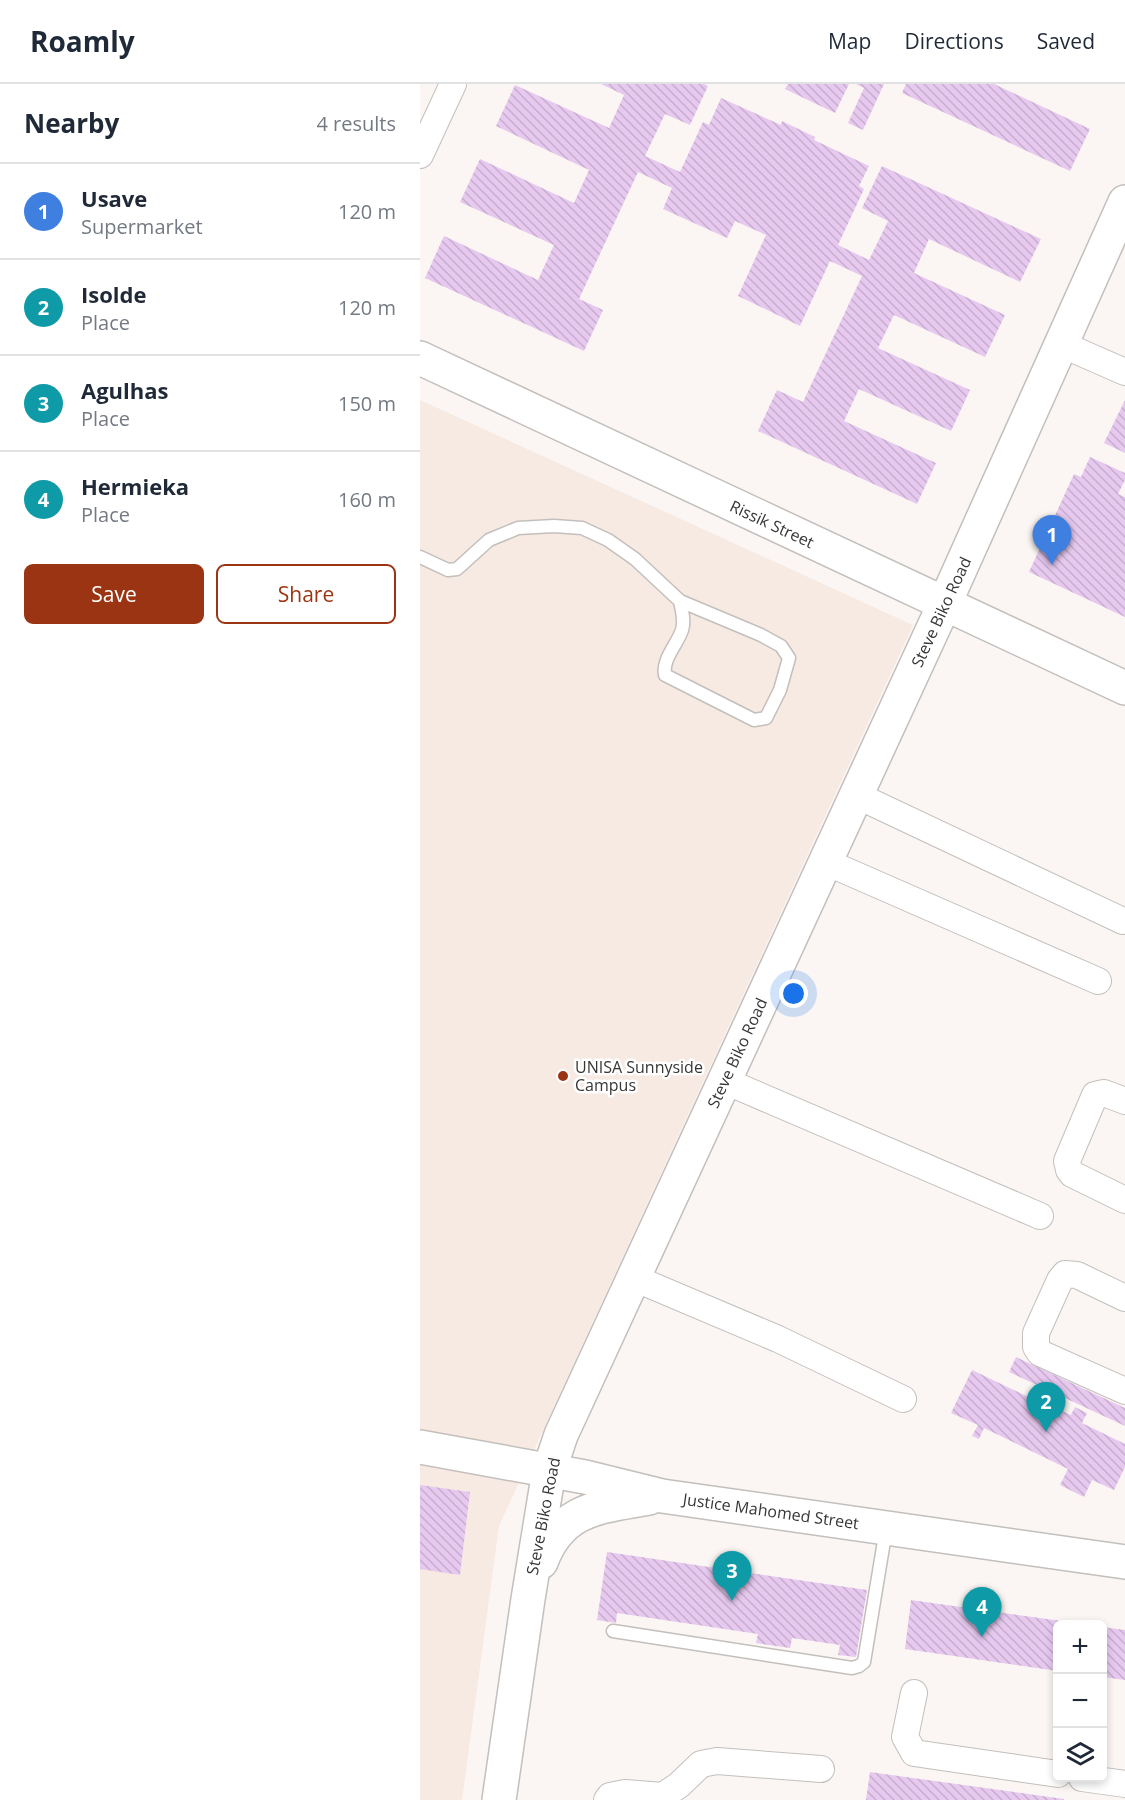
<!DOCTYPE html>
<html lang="en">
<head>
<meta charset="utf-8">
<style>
	:root { --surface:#fff; --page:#f6f6f7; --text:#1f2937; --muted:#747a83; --line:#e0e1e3; --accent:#9b3412 }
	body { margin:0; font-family:"Open Sans",sans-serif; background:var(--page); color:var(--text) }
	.controls { position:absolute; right:18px; bottom:18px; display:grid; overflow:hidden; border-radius:9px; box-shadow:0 3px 9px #0003 }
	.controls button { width:54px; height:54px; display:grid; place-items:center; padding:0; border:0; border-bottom:2px solid var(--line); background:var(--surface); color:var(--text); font:30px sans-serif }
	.you { position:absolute; left:374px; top:910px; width:21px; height:21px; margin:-15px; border:4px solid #fff; border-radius:50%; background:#1a73e8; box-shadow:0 0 0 9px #1a73e833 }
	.badge { display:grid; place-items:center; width:39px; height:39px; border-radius:50%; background:var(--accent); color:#fff; font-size:20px; font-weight:700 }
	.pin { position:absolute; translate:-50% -50px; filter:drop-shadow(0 2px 3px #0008) }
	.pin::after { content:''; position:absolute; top:32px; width:21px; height:18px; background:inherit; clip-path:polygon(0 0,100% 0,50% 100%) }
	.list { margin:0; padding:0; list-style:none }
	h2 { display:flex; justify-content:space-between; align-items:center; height:78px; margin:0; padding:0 24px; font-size:26px }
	h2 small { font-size:20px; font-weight:400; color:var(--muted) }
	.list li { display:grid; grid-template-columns:39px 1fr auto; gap:18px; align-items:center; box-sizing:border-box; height:96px; padding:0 24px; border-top:2px solid var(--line) }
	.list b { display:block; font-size:22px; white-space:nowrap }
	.list p { margin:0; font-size:20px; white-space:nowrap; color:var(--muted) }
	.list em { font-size:20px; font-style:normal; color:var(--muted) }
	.actions { display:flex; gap:12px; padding:18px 24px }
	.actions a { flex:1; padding:14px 0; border:2px solid var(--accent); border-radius:9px; text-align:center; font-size:21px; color:var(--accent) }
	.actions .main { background:var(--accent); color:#fff }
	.icon { flex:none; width:33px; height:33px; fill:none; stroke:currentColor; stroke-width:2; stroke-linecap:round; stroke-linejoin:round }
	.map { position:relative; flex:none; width:705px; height:1716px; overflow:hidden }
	header { display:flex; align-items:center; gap:36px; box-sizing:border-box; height:84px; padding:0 30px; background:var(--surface); border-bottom:2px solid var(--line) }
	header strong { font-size:28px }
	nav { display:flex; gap:33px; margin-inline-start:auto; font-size:21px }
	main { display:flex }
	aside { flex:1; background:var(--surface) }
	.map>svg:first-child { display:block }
</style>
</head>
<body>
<header>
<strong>Roamly</strong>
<nav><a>Map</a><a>Directions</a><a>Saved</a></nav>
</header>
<main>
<aside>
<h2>Nearby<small>4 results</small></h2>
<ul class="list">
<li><span class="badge" style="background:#3f7fe0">1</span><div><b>Usave</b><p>Supermarket</p></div><em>120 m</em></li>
<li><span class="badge" style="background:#0f9aa8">2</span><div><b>Isolde</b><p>Place</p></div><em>120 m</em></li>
<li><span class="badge" style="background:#0f9aa8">3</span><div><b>Agulhas</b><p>Place</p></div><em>150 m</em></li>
<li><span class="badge" style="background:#0f9aa8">4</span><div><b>Hermieka</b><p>Place</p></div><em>160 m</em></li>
</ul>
<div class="actions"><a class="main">Save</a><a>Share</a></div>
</aside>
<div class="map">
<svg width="705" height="1716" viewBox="0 0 705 1716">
	<defs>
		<pattern id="building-back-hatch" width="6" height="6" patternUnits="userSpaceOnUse" patternTransform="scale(1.5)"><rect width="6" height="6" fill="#e7c9f0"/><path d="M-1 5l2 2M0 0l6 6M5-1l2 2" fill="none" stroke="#c7adce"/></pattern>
	</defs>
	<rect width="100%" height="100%" fill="#fbf6f3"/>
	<path fill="#f7eae3" d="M 0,316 L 493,541 L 79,1442 L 42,1716 L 0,1716 Z"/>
	<path fill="url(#building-back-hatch)" d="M 181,0 L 284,0 L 288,2 L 270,41 L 245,30 L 225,72 L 260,88 L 283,38 L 289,41 L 301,14 L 361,41 L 362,37 L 395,53 L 394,56 L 449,82 L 439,102 L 444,105 L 418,161 L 449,176 L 468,137 L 442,124 L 462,82 L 621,155 L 600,198 L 509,155 L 494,189 L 585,231 L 565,273 L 474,231 L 458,264 L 550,306 L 531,347 L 439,305 L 424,337 L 516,379 L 497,420 L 338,347 L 357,306 L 383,318 L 442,192 L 410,177 L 380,242 L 318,212 L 346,151 L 315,137 L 307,154 L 243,125 L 252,104 L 218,88 L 159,215 L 183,226 L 164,267 L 5,194 L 24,152 L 118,196 L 134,161 L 40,118 L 60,75 L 154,119 L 169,86 L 76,42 L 95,1 L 189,44 L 204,11 Z
		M 368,0 L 429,0 L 415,29 L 365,5 Z
		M 436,0 L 464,0 L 443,46 L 428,39 L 444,4 Z
		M 486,0 L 574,0 L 670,45 L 650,87 L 482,9 Z
		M 705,316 L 705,369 L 684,359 Z
		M 670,373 L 705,389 L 705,396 L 698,410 L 705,413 L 705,533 L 609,488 L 654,390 L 661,393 Z
		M 596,1273 L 705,1324 L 705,1342 L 589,1288 Z
		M 552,1286 L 627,1322 L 631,1312 L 644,1317 L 640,1326 L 651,1331 L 655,1323 L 667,1329 L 662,1339 L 705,1360 L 705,1383 L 694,1406 L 672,1396 L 664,1413 L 640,1401 L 648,1385 L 564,1344 L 559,1355 L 552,1352 L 558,1341 L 531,1329 Z
		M 0,1401 L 50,1408 L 40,1491 L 0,1485 Z
		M 187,1468 L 447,1506 L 436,1573 L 418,1571 L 420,1561 L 372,1554 L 370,1564 L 336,1559 L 338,1550 L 197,1529 L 196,1539 L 177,1536 Z
		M 491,1516 L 656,1539 L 655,1540 L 638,1540 L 638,1587 L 485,1565 Z
		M 682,1543 L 705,1546 L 705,1596 L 682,1593 Z
		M 450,1688 L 644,1715 L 644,1716 L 446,1716 Z"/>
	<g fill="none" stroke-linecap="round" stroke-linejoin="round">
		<defs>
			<path id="lane" d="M 0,473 L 28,486 L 37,485 L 69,456 L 98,444 L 134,442 L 162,444 L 188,456 L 215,475 L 260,517 L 341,551 L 361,562 L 369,574 L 360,606 L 346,634 L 334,636 L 245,591 C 242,575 257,561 262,546 C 265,537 262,527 260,517
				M 193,1547 L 432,1584 L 439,1582 L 444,1578 L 466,1445"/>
			<path id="street" d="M 0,71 L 33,0
				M 641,260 L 705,288
				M 436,711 L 703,837
				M 406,778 L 678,897
				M 305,997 L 620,1132
				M 705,1017 L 684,1009 L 675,1011 L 647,1077 L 649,1086 L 652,1090 L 705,1116
				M 214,1194 L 358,1255 L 483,1315
				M 705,1214 L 657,1191 L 645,1190 L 640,1196 L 616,1249 L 616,1263 L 620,1269 L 705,1307
				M 494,1609 L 485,1653 L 494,1669 L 638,1690
				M 662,1694 L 705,1700
				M 187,1716 L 190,1712 L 205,1709 L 243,1712 L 259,1701 L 281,1680 L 297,1677 L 401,1685"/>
			<path id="secondary" d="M 0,274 L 705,604
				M 0,1363 L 165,1393 L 242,1412 L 705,1478
				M 121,1478 C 141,1424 179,1423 229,1414
				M 79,1716 L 108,1515 L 129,1387 L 141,1351 L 524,521 L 705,118"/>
		</defs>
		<use href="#lane" stroke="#c3bfbc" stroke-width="15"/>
		<use href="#street" stroke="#c3bfbc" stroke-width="28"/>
		<use href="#secondary" stroke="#c3bfbc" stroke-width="36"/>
		<use href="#lane" stroke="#fff" stroke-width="12"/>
		<use href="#street" stroke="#fff" stroke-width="26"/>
		<use href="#secondary" stroke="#fff" stroke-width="33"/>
	</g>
	<circle fill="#9b3412" stroke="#fff" stroke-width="2" cx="143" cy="992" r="6"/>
	<g text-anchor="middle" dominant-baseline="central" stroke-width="5" stroke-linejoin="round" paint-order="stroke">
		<g font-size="16" fill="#373635" stroke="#fff">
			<text transform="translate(352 440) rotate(25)">Rissik Street</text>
			<text transform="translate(521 528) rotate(-65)">Steve Biko Road</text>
			<text transform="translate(317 969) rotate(-65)">Steve Biko Road</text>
			<text transform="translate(351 1427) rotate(8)">Justice Mahomed Street</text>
			<text transform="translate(123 1432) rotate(-79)">Steve Biko Road</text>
		</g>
		<g font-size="16" fill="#373635" stroke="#fff" text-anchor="start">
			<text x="155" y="983">UNISA Sunnyside<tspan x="155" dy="18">Campus</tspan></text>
		</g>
	</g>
</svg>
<div class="controls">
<button>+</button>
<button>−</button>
<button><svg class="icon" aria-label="layers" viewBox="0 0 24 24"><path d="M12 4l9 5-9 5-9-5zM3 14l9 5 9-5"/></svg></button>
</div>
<div class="you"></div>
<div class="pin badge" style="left:632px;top:481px;background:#3f7fe0">1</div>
<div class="pin badge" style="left:626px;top:1348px;background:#0f9aa8">2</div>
<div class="pin badge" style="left:312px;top:1517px;background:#0f9aa8">3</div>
<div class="pin badge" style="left:562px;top:1553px;background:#0f9aa8">4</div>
</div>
</main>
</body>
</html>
